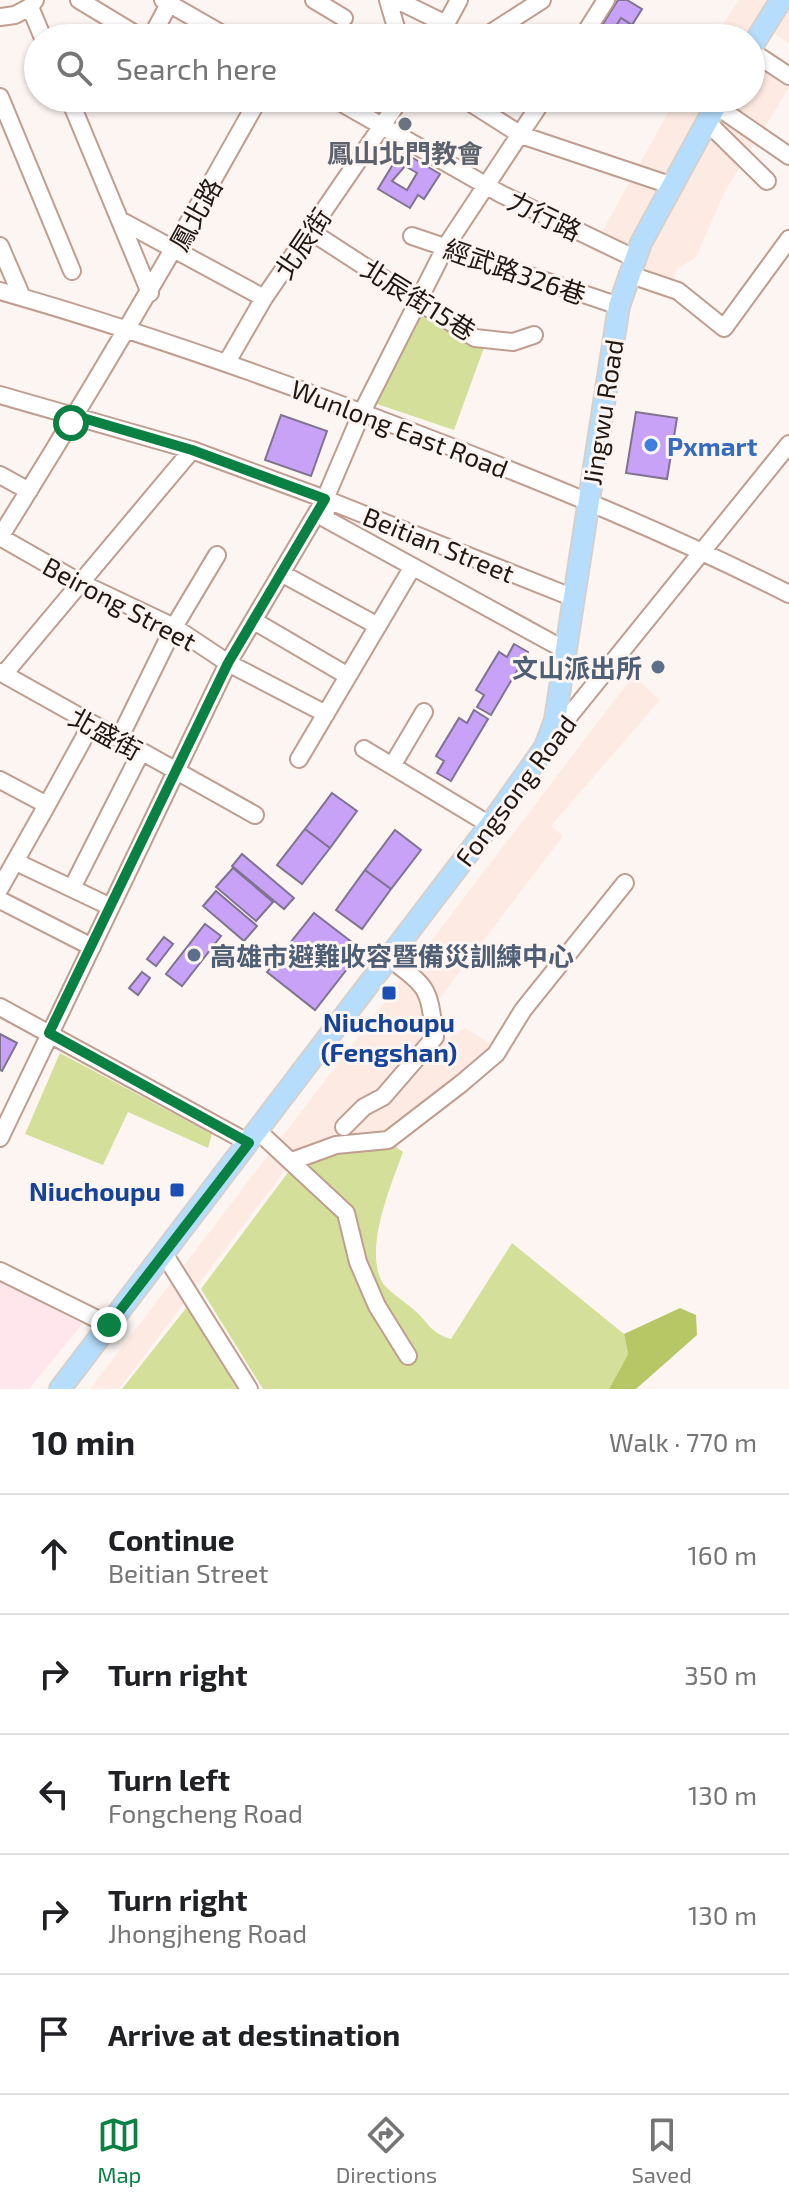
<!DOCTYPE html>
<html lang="en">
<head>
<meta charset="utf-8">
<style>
	:root { --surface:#fff; --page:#f6f6f6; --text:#202124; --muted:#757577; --line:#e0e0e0; --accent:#0b8043 }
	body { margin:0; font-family:"Exo 2","Noto Sans TC",sans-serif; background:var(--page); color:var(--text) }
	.stop { position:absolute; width:24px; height:24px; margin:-18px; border:6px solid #0b8043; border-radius:50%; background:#fff }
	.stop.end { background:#0b8043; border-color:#fff; box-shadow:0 2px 8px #0008 }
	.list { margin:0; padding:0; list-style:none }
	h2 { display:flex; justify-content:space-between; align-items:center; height:104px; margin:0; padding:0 32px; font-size:34px }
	h2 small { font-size:26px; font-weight:400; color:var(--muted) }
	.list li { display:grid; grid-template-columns:52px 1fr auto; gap:24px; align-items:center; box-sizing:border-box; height:120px; padding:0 32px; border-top:2px solid var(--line) }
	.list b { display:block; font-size:30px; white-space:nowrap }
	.list p { margin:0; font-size:26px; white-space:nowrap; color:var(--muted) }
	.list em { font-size:26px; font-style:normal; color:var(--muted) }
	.icon { flex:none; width:44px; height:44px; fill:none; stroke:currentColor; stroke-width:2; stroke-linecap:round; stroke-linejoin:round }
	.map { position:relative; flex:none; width:789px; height:1389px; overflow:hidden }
	.search { position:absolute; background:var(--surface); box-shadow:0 2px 6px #0004; left:24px; right:24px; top:24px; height:88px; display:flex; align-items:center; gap:20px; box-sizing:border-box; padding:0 28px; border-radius:44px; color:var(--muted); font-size:30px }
	.sheet { height:704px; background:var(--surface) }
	nav { display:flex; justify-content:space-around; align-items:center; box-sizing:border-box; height:112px; border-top:2px solid var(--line); background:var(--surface); font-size:22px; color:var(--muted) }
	nav a { display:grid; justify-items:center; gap:4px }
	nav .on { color:var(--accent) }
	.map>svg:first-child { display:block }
</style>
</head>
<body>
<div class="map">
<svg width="789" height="1389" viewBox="0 0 789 1389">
	<rect width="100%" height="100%" fill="#fcf5f2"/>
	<path fill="#fdebe3" d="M 739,0 L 789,0 L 789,43 L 758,22 L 748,38 L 714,38 Z
		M 751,52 L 789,78 L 789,88 L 725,191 L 696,257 L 677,269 L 672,282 L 592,250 L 676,98 L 751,98 Z
		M 633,676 L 660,700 L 551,826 L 563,836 L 426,1016 L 447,1039 L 465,1028 L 496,1047 L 389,1135 L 289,1165 L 119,1389 L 90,1389 Z"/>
	<path fill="#ffe5ec" d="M 0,1281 L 82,1324 L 29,1389 L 0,1389 Z"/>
	<path fill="#d4e099" d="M 421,311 L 485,345 L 454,430 L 377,404 Z
		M 60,1053 L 212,1134 L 208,1148 L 128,1112 L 103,1165 L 25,1134 Z
		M 391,1143 L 403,1152 C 391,1185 365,1246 381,1280 C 386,1290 404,1301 413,1309 C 429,1322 428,1332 451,1339 L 512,1243 L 624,1334 L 628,1354 L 609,1389 L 263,1389 L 201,1289 L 289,1171 L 345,1147 Z
		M 187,1307 L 237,1389 L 122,1389 Z"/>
	<path fill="#b8c766" d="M 680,1308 L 696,1315 L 697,1335 L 636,1389 L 609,1389 L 628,1354 L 624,1334 Z"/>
	<path fill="#c8a2f6" stroke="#7f7390" stroke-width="2" fill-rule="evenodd" d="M 618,0 L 627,0 L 642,9 L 632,25 L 621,18 L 611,34 L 601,27 Z
		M 621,18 L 650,36 L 649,38 L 608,38 Z
		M 401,151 L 440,174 L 424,199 L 418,195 L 410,208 L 378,189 ZM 405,166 L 417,173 L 407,190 L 392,181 Z
		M 636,412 L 677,418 L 667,479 L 626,473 Z
		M 281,415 L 327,431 L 311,476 L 265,460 Z
		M 514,644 L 528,652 L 491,715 L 477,707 L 484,695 L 476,690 L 499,652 L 507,657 Z
		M 474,710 L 488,719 L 451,781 L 437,773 L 444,761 L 436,756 L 459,718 L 467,723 Z
		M 332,793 L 357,811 L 330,848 L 305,829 Z
		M 305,829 L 330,848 L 302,884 L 277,865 Z
		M 395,830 L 421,850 L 391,889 L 365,870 Z
		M 242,854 L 294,898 L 284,909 L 232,866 Z
		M 233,868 L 273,902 L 256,921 L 216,887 Z
		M 365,870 L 391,889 L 362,929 L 336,910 Z
		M 216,891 L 257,926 L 244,941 L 203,906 Z
		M 314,913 L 362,950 L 315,1010 L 267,972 Z
		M 205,924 L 221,936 L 182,986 L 166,974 Z
		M 164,937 L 173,944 L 156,966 L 147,959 Z
		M 142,972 L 150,978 L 138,995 L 129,988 Z
		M 0,1034 L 17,1043 L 2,1071 L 0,1070 Z"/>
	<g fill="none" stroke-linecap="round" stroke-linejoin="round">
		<defs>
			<path id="minor" d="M 35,0 L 30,7 L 43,38
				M 79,0 L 142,38
				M 163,0 L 229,38
				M 314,0 L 344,18
				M 388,0 L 399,38
				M 397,0 L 446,24 L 459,0
				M 0,17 L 15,15 L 30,7
				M 151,38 L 171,0
				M 483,38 L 542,0
				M 582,38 L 606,0
				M 751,51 L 789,76
				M 0,97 L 72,271
				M 69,98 L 150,293
				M 189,98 L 193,101
				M 333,98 L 501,194 L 634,258
				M 463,98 L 521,135 L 670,185
				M 715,105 L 789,156
				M 706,121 L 767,181
				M 120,220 L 264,298
				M 310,231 L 475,338 L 513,342 L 534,335
				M 412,236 L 619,306
				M 0,246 L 22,297
				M 628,274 L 678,291 L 724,328 L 789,239
				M 0,291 C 144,332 284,382 423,436 C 548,484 670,534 789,594
				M 227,362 L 264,298 L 401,98
				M 0,395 L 192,450 L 325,499 L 574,598
				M 0,475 L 29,491
				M 325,500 L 326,519 L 565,650
				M 0,537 C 90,393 176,247 259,98
				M 0,537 L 79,582 L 174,627 L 228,663 L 326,714
				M 281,573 L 378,626
				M 254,621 L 348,676
				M 0,672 L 255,815
				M 4,674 L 192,450
				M 553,736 L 789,444
				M 119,739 L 174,627 L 217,555
				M 364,749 L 490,825
				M 299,759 L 412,568
				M 392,766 L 424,712
				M 0,780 L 47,805 L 0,888
				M 47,805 L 91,725
				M 16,862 L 111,907
				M 72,888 L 141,752
				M 0,900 L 92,947
				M 0,1007 L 249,1143
				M 344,1127 L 364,1107 L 383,1097 L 435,1037 C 428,987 430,989 389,958
				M 258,1131 L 346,1213 L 358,1262 L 377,1306 L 408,1356
				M 0,1138 L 228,663 L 325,499 L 362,412 L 446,246 L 544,98
				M 292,1161 L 336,1145 L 388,1140 L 462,1083 L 496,1054 L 523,1010 L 625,883
				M 163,1252 L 249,1389
				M 0,1271 L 109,1325"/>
			<path id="major" d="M 751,48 L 781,0
				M 60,1389 L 490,825 L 545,747 L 555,720 L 619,306 L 641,243 L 720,98"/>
		</defs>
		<use href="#minor" stroke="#bf9d8f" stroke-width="20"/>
		<use href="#major" stroke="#d3d1cf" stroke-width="24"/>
		<use href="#minor" stroke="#fff" stroke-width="16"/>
		<use href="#major" stroke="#b6ddfb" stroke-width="20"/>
	</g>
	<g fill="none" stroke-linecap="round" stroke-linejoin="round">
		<path stroke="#0b8043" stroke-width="10" d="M 71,423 L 76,416 L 192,450 L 325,499 L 228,663 L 49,1033 L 249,1143 L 109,1325"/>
	</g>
	<circle fill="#6b7280" stroke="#fcf5f2" stroke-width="3" cx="405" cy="124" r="8"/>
	<circle fill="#3f7fe0" stroke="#fcf5f2" stroke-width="3" cx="651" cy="445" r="8"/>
	<g fill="#5c6f8a" stroke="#fcf5f2" stroke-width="3">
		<circle cx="658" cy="667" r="8"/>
		<circle cx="194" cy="955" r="8"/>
	</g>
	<g fill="#1a4fb4" stroke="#fcf5f2" stroke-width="3">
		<rect x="381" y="985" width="16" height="16" rx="4"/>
		<rect x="169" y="1182" width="16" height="16" rx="4"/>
	</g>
	<g text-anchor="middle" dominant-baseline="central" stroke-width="6" stroke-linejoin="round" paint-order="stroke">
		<g font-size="26" font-weight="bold" fill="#5b616d" stroke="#fcf5f2">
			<text x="405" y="152">鳳山北門教會</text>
		</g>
		<g font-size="26" fill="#231711" stroke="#fcf5f2">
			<text transform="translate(195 214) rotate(-61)">鳳北路</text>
			<text transform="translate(545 215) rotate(26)">力行路</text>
			<text transform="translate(302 243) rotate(-56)">北辰街</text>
			<text transform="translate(515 271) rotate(19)">經武路326巷</text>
			<text transform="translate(419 299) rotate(32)">北辰街15巷</text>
			<text transform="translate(602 412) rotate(-81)">Jingwu Road</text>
			<text transform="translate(400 428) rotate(21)">Wunlong East Road</text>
			<text transform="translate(439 544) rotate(22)">Beitian Street</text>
			<text transform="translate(120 603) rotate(28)">Beirong Street</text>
			<text transform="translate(106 733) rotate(29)">北盛街</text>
			<text transform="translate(515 790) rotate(-53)">Fongsong Road</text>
		</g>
		<g font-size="26" font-weight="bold" fill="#366cbe" stroke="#fcf5f2" text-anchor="start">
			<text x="667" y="445">Pxmart</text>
		</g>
		<g font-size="26" font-weight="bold" fill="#4e5e75" stroke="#fcf5f2" text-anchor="end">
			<text x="642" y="667">文山派出所</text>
			<text x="210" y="955" text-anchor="start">高雄市避難收容暨備災訓練中心</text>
		</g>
		<g font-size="26" font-weight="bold" fill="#164399" stroke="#fcf5f2">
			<text x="389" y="1021">Niuchoupu<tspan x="389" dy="30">(Fengshan)</tspan></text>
			<text x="161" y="1190" text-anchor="end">Niuchoupu</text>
		</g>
	</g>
</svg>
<div class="stop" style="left:71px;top:423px"></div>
<div class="stop end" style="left:109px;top:1325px"></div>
<div class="search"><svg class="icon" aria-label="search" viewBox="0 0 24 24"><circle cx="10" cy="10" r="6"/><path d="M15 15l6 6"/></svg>Search here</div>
</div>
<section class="sheet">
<h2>10 min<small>Walk · 770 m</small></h2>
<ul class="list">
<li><svg class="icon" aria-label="ahead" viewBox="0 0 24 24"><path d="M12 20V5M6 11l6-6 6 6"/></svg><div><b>Continue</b><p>Beitian Street</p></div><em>160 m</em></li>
<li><svg class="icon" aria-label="right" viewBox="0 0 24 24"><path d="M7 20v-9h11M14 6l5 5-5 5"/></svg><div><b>Turn right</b></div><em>350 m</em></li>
<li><svg class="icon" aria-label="left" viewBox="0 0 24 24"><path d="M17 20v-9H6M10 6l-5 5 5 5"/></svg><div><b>Turn left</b><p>Fongcheng Road</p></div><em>130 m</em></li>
<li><svg class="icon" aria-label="right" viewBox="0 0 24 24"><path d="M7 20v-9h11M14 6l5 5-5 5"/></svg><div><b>Turn right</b><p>Jhongjheng Road</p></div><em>130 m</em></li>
<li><svg class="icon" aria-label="arrive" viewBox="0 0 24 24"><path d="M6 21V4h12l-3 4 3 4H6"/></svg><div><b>Arrive at destination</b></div></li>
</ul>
</section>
<nav>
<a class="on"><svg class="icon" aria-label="map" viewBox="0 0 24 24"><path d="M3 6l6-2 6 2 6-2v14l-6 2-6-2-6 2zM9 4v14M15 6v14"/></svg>Map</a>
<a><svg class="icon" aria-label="directions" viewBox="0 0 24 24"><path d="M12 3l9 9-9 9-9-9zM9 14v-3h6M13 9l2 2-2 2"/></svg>Directions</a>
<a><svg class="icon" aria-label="saved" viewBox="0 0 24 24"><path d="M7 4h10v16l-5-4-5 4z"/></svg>Saved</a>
</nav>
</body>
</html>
